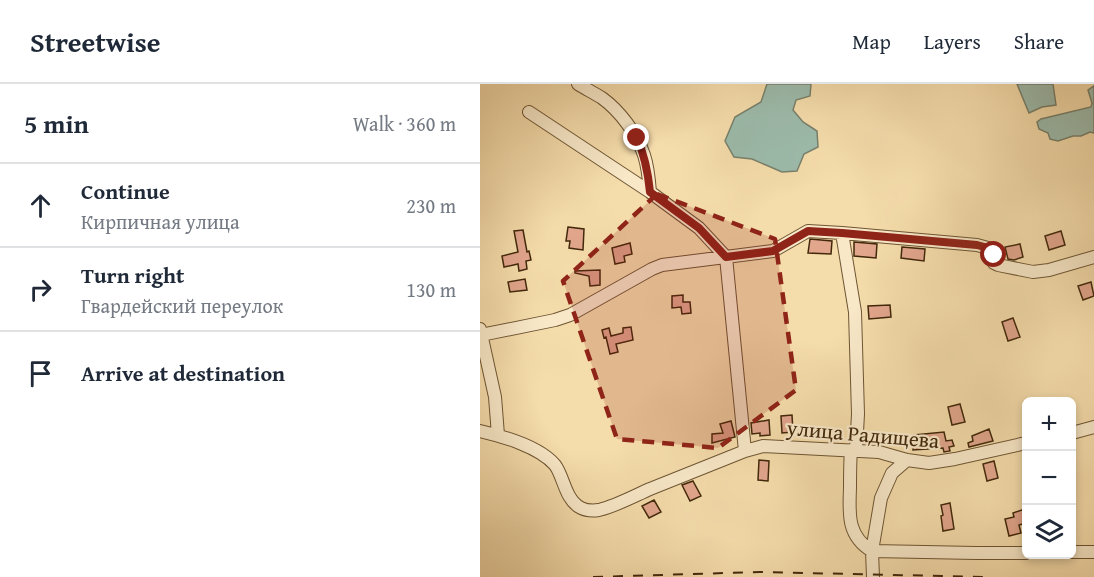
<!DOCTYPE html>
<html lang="en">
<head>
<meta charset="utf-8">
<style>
	:root { --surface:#fff; --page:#f2f2f3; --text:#1f2937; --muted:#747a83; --line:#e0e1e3 }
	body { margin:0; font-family:"Gentium Book Plus",serif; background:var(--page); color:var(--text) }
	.controls { position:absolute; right:18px; bottom:18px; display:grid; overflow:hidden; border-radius:9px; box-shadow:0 3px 9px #0003 }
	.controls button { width:54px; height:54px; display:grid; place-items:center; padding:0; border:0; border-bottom:2px solid var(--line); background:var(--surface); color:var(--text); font:30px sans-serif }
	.stop { position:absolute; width:18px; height:18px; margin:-14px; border:4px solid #8f2418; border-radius:50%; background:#fff }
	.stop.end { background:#8f2418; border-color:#fff; box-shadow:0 2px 6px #0008 }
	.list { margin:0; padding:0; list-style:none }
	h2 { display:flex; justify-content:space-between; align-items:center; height:78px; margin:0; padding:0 24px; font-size:26px }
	h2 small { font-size:20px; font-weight:400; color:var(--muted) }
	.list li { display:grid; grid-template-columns:39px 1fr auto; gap:18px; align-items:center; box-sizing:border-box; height:84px; padding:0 24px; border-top:2px solid var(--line) }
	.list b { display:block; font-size:22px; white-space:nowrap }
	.list p { margin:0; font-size:20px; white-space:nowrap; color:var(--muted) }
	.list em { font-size:20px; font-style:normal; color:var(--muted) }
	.icon { flex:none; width:33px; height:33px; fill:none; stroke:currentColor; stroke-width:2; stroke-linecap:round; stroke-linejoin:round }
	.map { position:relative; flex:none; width:614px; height:493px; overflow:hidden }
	header { display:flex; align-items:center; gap:36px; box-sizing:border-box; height:84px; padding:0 30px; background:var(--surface); border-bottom:2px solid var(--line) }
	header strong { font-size:28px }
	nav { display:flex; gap:33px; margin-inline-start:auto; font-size:21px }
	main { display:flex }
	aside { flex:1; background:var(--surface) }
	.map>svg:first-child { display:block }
</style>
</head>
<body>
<header>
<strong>Streetwise</strong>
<nav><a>Map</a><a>Layers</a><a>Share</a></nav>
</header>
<main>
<aside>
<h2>5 min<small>Walk · 360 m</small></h2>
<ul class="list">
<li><svg class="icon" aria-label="ahead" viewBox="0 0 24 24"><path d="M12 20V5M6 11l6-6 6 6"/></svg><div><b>Continue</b><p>Кирпичная улица</p></div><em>230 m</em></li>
<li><svg class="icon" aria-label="right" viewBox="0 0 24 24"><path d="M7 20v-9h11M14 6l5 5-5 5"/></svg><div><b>Turn right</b><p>Гвардейский переулок</p></div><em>130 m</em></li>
<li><svg class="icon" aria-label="arrive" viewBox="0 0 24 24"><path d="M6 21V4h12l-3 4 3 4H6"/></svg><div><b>Arrive at destination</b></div></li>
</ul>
</aside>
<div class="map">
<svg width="614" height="493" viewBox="0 0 614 493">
	<rect width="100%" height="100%" fill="#f5dcab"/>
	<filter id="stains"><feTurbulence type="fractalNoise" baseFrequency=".00333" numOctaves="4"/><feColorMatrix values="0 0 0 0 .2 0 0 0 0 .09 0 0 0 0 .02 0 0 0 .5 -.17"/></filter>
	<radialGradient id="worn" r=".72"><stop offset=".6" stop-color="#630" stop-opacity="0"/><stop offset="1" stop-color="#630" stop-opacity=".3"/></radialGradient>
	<path fill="#9cbbac" stroke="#78806c" stroke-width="1.5" d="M 287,0 L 331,0 L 330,12 L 316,16 L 313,26 L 323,38 L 337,47 L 338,63 L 324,70 L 317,87 L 302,88 L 272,75 L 254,73 L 245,57 L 255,33 L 281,18 Z
		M 537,0 L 573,0 L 576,21 L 562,23 L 549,29 Z
		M 614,2 L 614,49 L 610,48 L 601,52 L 593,52 L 578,57 L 570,55 L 568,49 L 559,45 L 557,38 L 561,35 L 611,23 L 612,19 L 608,6 Z"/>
	<path fill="#e2a68d" stroke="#41280b" stroke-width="1.5" d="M 88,143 L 104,145 L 103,166 L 89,164 L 90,157 L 86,157 Z
		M 43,146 L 47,168 L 49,167 L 51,176 L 46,177 L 47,185 L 39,187 L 38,180 L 24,183 L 22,172 L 38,168 L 34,147 Z
		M 581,147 L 585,161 L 569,166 L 565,152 Z
		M 330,155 L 352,157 L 351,170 L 328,169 Z
		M 374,158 L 397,160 L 396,174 L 374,172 Z
		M 150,159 L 152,170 L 144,172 L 145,178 L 135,180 L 132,164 Z
		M 540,160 L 543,173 L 534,176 L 528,175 L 525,163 Z
		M 422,163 L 445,165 L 444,177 L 421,174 Z
		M 120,186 L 120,201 L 110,202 L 109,192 L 95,189 L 95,187 Z
		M 45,195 L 47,206 L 30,208 L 28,198 Z
		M 611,198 L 614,212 L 603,216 L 598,202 Z
		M 203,211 L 203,218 L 210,218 L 211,229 L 202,230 L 201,223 L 192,224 L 192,212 Z
		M 410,221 L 411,233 L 389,235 L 388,222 Z
		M 533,234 L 540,253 L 528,257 L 522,238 Z
		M 151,243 L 153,256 L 136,260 L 138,268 L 130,270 L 126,253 L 124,254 L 122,246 L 129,244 L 131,252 L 143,249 L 143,244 Z
		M 480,320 L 485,338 L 472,341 L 468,323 Z
		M 312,331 L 313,348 L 302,349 L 301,332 Z
		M 289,336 L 290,351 L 280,352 L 280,349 L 272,350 L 271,339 Z
		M 251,337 L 255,353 L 232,359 L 232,350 L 243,349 L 240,340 Z
		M 509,345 L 513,357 L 489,363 L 488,359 L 493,357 L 492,352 Z
		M 464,348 L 466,357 L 472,356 L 474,362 L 469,363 L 470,367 L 464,368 L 463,364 L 433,366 L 434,351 Z
		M 279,376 L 289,377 L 288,397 L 278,396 Z
		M 514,377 L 518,394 L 507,397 L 503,380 Z
		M 213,397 L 221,412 L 210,417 L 202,401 Z
		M 174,416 L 181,428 L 169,434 L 162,422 Z
		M 470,419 L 474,445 L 463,447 L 461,432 L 463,431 L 461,421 Z
		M 545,425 L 546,439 L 539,441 L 541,449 L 529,452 L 525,435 L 534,433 L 533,429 Z"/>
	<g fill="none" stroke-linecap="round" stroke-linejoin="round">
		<defs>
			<path id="minor" d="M 98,0 C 106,5 114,9 122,14 C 140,27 157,50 164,71 C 168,83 169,95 170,108 L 219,144 L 246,173 L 265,367
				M 49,28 L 170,108
				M 362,149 L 375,228 L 378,330 L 376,366
				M 0,245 L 15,313 L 18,351
				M 1,251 L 75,236 L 90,231 L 172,185 L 182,181 L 293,167 L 328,147 L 362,149 L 497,161 L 508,164 L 514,171 L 514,179 L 518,181 L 553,188 L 569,186 L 614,173
				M 0,347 C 22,352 60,363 75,381 C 84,393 85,416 101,424 C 107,427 112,427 119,426 C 136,422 154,412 170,405 C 202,392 233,380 265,367 L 283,362 L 399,368 L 427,376 L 449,379 L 475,375 L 546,359
				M 592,349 L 614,343
				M 371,366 C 370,379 370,391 370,404 C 369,430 367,452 392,467 L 496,469 L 546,469
				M 592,468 L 614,468
				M 393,493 L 392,467 L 401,414 L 412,389 L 427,376"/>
		</defs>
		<use href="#minor" stroke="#6e5533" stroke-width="14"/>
		<use href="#minor" stroke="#f8e8c8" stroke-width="12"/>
		<path stroke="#41280b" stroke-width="2" stroke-dasharray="10 10" stroke-linecap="butt" d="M 113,493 L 280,488 L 507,493"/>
	</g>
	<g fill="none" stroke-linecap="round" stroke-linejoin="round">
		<path stroke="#8f2418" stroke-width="8" d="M 157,54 C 165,72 168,88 170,108 L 219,144 L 246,173 L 293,167 L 328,147 L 362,149 L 497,161 L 508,164 L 514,171"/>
	</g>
	<path fill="#8f2418" fill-opacity="0.2" stroke="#8f2418" stroke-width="4.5" stroke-dasharray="12 8" stroke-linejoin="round" d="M 177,110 L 295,155 L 316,306 L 238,364 L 137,355 L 83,197 Z"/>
	<g text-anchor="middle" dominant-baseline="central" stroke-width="4.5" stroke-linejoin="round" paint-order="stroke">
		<g font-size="21" fill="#41280b" stroke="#f8e8c8">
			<text transform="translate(383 350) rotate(5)">улица Радищева</text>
		</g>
	</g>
	<rect width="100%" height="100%" filter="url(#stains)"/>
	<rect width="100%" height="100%" fill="url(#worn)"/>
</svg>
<div class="controls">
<button>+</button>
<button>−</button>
<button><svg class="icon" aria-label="layers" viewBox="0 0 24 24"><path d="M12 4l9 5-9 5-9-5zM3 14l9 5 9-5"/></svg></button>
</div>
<div class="stop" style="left:514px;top:171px"></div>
<div class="stop end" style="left:157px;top:54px"></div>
</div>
</main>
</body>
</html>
